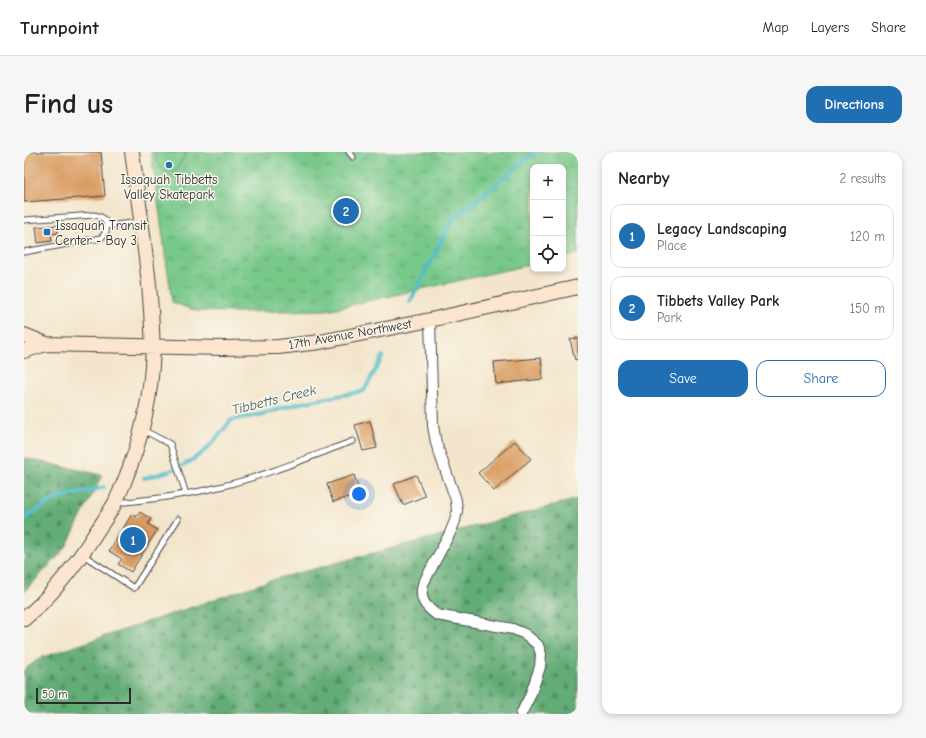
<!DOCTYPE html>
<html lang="en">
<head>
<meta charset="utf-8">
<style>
	:root { --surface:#fff; --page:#f6f6f6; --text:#202124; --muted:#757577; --line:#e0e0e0; --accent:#1f6fb2 }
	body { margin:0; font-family:"Comic Neue",sans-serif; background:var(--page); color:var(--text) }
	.controls { position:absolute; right:12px; top:12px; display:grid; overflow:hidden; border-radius:8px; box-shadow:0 2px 6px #0003 }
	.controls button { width:36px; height:36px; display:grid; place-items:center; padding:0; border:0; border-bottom:1px solid var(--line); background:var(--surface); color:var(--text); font:20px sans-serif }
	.scale { position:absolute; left:12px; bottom:10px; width:95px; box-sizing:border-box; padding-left:4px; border:2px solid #2b2b2b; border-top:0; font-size:11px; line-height:14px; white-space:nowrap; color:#2b2b2b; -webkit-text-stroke:3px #fbf7ec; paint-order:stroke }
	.you { position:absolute; left:335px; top:342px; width:14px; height:14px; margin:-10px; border:3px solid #fff; border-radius:50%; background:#1a73e8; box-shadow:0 0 0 6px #1a73e833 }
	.badge { display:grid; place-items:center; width:26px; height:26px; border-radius:50%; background:var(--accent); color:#fff; font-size:13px; font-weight:700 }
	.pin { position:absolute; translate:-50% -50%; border:2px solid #fff; box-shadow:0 1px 4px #0006 }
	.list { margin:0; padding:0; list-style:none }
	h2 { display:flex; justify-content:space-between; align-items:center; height:52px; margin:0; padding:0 16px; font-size:17px }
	h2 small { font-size:13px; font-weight:400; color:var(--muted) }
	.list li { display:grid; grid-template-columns:26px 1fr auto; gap:12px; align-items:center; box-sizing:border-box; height:64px; margin:0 8px 8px; padding:0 8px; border:1px solid var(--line); border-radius:12px }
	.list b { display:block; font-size:15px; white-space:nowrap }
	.list p { margin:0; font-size:13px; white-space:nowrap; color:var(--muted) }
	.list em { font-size:13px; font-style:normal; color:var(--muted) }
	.actions { display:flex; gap:8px; padding:12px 16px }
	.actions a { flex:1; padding:9px 0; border:1px solid var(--accent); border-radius:12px; text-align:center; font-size:14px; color:var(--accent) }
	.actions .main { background:var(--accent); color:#fff }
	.icon { flex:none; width:22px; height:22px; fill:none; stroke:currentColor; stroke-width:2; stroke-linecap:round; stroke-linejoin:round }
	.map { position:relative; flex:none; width:554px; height:562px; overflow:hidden; border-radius:12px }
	header { display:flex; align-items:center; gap:24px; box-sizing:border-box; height:56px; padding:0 20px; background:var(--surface); border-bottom:1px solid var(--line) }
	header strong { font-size:19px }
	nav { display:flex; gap:22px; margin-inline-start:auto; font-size:14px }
	.intro { display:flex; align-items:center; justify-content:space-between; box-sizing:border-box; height:96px; padding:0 24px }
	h1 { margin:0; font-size:28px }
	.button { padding:10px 18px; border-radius:12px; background:var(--accent); color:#fff; font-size:14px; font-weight:700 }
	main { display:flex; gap:24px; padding:0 24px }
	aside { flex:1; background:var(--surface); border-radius:12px; box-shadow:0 2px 6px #0003 }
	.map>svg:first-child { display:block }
</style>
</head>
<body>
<header>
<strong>Turnpoint</strong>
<nav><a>Map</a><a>Layers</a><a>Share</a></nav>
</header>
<div class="intro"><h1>Find us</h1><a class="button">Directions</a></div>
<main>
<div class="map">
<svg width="554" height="562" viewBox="0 0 554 562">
	<defs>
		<pattern id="forest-firs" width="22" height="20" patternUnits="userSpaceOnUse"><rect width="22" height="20" fill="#62ac76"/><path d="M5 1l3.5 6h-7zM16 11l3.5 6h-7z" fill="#518c61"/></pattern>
		<pattern id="park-tufts" width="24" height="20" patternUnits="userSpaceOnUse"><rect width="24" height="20" fill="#78c88a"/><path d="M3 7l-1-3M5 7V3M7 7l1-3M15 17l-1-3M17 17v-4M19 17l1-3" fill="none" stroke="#63a371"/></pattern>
	</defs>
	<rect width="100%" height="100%" fill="#fbf7ec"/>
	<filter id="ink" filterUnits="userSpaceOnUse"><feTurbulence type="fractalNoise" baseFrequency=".025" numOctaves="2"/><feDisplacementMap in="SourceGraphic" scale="8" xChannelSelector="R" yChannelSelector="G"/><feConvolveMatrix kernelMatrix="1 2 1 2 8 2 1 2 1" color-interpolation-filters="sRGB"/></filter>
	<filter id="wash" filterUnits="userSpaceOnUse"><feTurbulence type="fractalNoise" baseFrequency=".012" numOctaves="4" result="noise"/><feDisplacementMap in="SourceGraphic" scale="16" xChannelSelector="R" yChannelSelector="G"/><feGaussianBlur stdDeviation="0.9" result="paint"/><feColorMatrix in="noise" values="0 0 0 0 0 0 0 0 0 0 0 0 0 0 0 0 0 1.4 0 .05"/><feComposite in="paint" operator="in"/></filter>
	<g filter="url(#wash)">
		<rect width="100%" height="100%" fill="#f3e5cb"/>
		<path fill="url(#forest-firs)" stroke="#466c50" d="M 0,306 L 78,323 L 41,397 L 0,440 Z
			M 554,347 L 554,562 L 0,562 L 0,518 L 16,506 L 251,427 Z"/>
		<path fill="url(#park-tufts)" stroke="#527a5a" d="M 127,0 L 554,0 L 554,102 L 539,106 L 539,15 L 509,15 L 509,112 L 304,158 L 211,160 L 172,159 L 148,150 Z"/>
		<path fill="#78c88a" stroke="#527a5a" d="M 131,0 L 163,0 L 152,19 L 142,20 C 134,14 132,9 131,0 Z"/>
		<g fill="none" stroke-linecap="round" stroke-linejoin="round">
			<path stroke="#51becb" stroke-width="4" d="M 386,150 L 428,68 L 511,0
				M 120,326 C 131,323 145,320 156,315 C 179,304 192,288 207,268 L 239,262 L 277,251 L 340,239 L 359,204
				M 0,367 L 29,348 L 80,335"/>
		</g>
		<g id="blocks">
			<path fill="#d99b61" d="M 0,0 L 77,0 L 81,44 L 0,50 Z
				M 34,73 L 34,81 L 27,82 L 28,89 L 14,91 L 12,75 Z
				M 554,186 L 554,207 L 551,208 L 546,187 Z
				M 517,206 L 519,227 L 472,232 L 470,210 Z
				M 346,269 L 353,296 L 339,299 L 331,273 Z
				M 491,289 L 507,307 L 470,339 L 454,321 Z
				M 330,323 L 336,341 L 309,350 L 303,332 Z
				M 392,323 L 401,344 L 379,353 L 370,332 Z
				M 116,360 L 127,367 L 124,372 L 133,378 L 107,420 L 94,412 L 98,407 L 85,399 L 108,362 L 112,365 Z"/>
		</g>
	</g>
	<g filter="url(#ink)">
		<use href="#blocks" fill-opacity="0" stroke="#494743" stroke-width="1"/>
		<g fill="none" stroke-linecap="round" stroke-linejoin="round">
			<defs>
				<path id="lane" d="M 325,0 L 329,5
					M 0,68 L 70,63 C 83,64 87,77 77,86 L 0,100
					M 83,74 L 116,70
					M 119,278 L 146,292 L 162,342
					M 93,351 C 128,347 164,343 199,334 C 243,323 286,305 329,289
					M 59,403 L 110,436 L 154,367"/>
				<path id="street" d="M 406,168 L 409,274 L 412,291 L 432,348 L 433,359 L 431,369 L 426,381 L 399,432 C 395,448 401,454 413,463 L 489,477 L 501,482 L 514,493 L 517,502 L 516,515 L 506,544 L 497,562"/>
				<path id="secondary" d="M 0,183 L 22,192
					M 0,199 L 22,192 L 199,196 L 254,195 L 296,190 L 406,168 L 554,135
					M 0,467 C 29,443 53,411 73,379 C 79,370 86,360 91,351 C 111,308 125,261 128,214 C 130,187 127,159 125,132 C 120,88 114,44 108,0"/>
			</defs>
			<use href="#lane" stroke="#494743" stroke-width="7"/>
			<use href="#street" stroke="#494743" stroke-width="12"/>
			<use href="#secondary" stroke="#494743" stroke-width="16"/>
			<use href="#lane" stroke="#fff" stroke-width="5"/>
			<use href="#street" stroke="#fff" stroke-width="10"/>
			<use href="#secondary" stroke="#fbe5cf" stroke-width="14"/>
		</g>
	</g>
	<g fill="#1f6fb2" stroke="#fbf7ec" stroke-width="1.5">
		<circle cx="145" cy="13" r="4"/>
		<rect x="19" y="76" width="8" height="8" rx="2"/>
	</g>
	<g text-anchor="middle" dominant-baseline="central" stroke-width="3" stroke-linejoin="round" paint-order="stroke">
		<g font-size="13" fill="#2b2b2b" stroke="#fbf7ec">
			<text x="145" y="27">Issaquah Tibbetts<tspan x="145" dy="15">Valley Skatepark</tspan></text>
			<text x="31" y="73" text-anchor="start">Issaquah Transit<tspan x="31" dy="15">Center - Bay 3</tspan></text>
		</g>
		<g font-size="13" fill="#2b2b2b" stroke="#fbf7ec">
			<text transform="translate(326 182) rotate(-10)">17th Avenue Northwest</text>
		</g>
		<g font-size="14" font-style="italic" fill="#385e63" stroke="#fbf7ec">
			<text transform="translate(250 248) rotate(-14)">Tibbetts Creek</text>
		</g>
	</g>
</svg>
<div class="controls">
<button>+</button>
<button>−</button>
<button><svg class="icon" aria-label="locate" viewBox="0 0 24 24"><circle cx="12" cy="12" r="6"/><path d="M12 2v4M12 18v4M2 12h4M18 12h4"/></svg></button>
</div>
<div class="scale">50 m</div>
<div class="you"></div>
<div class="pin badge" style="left:109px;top:388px">1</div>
<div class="pin badge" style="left:322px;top:59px">2</div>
</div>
<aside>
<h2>Nearby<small>2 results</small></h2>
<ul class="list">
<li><span class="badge">1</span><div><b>Legacy Landscaping</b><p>Place</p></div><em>120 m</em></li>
<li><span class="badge">2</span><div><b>Tibbets Valley Park</b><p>Park</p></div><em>150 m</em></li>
</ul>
<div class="actions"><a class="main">Save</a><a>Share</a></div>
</aside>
</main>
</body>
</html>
